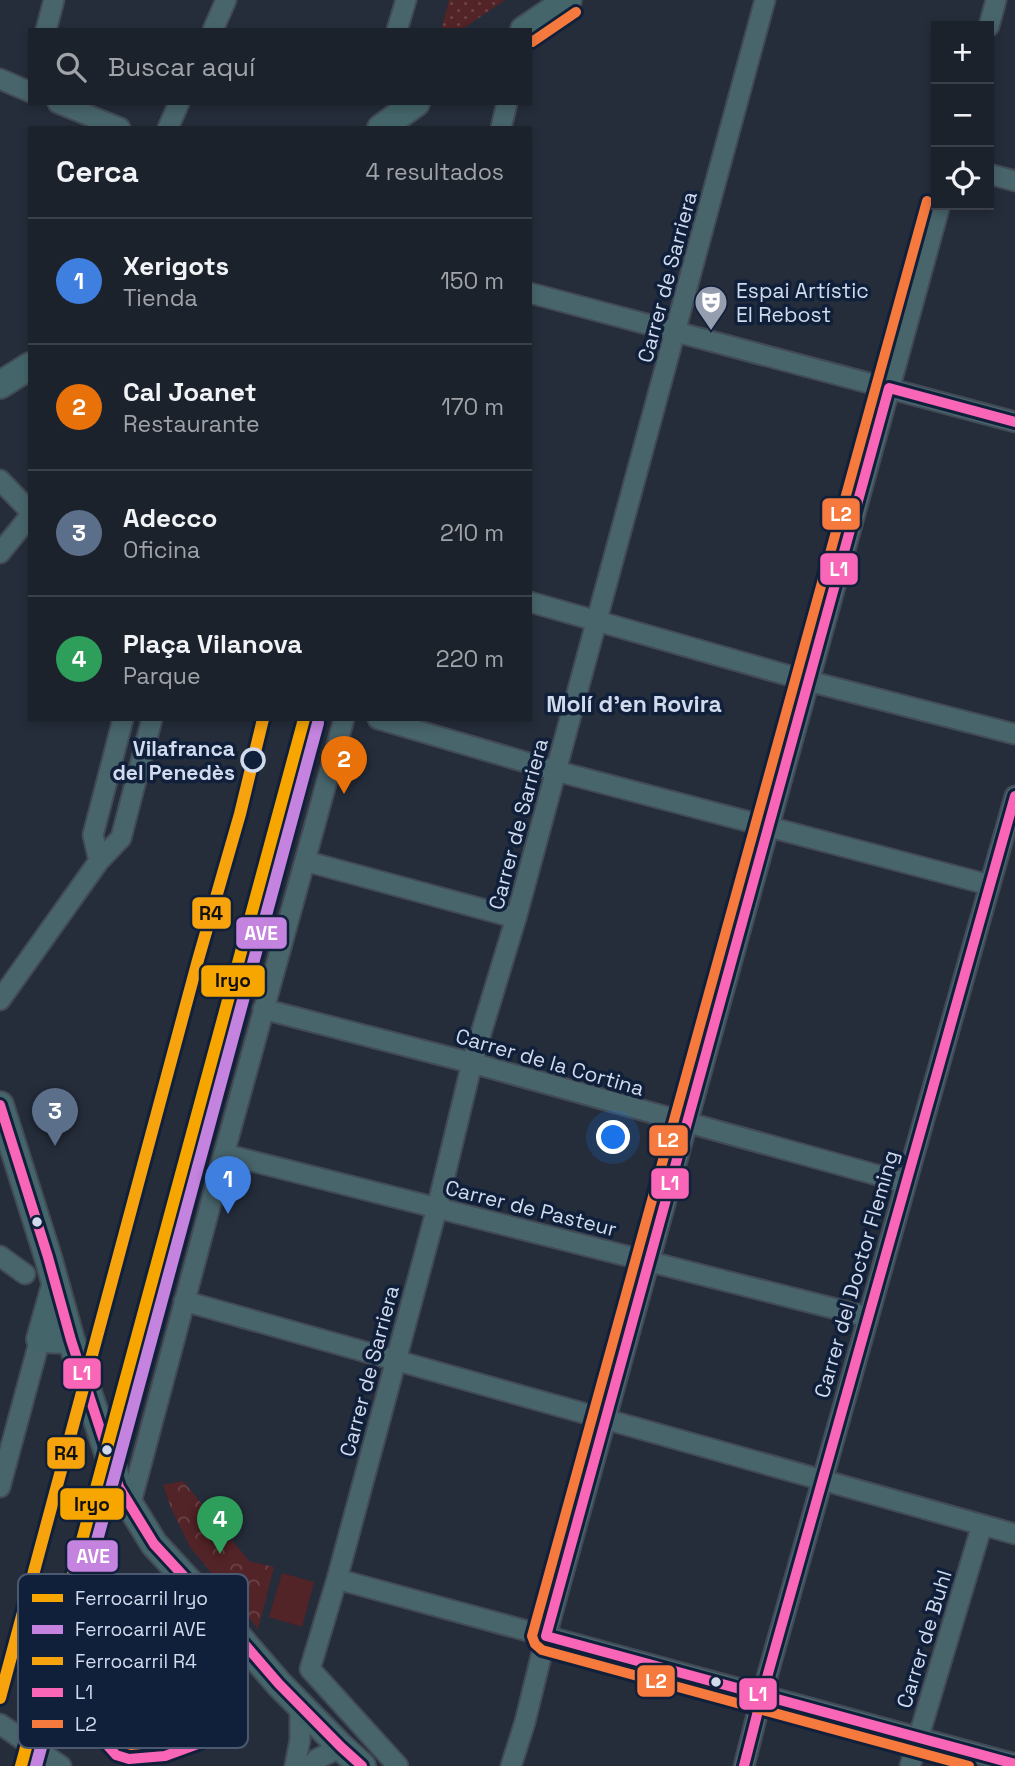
<!DOCTYPE html>
<html lang="es">
<head>
<meta charset="utf-8">
<style>
	:root { --surface:#1c222c; --page:#252a34; --text:#f1f3f6; --muted:#a0a4a9; --line:#3a3f48; --accent:#8bbbb9 }
	body { margin:0; font-family:"Space Grotesk",sans-serif; background:var(--page); color:var(--text) }
	.controls { position:absolute; right:21px; top:21px; display:grid; overflow:hidden; border-radius:0px; box-shadow:0 4px 10px #0003 }
	.controls button { width:63px; height:63px; display:grid; place-items:center; padding:0; border:0; border-bottom:2px solid var(--line); background:var(--surface); color:var(--text); font:35px sans-serif }
	.you { position:absolute; left:614px; top:1138px; width:24px; height:24px; margin:-18px; border:5px solid #fff; border-radius:50%; background:#1a73e8; box-shadow:0 0 0 10px #1a73e833 }
	.badge { display:grid; place-items:center; width:46px; height:46px; border-radius:50%; background:var(--accent); color:#fff; font-size:23px; font-weight:700 }
	.pin { position:absolute; translate:-50% -58px; filter:drop-shadow(0 2px 4px #0008) }
	.pin::after { content:''; position:absolute; top:37px; width:24px; height:21px; background:inherit; clip-path:polygon(0 0,100% 0,50% 100%) }
	.list { margin:0; padding:0; list-style:none }
	h2 { display:flex; justify-content:space-between; align-items:center; height:91px; margin:0; padding:0 28px; font-size:30px }
	h2 small { font-size:23px; font-weight:400; color:var(--muted) }
	.list li { display:grid; grid-template-columns:46px 1fr auto; gap:21px; align-items:center; box-sizing:border-box; height:126px; padding:0 28px; border-top:2px solid var(--line) }
	.list b { display:block; font-size:26px; white-space:nowrap }
	.list p { margin:0; font-size:23px; white-space:nowrap; color:var(--muted) }
	.list em { font-size:23px; font-style:normal; color:var(--muted) }
	.icon { flex:none; width:38px; height:38px; fill:none; stroke:currentColor; stroke-width:2; stroke-linecap:round; stroke-linejoin:round }
	.map { position:relative; flex:none; width:1015px; height:1766px; overflow:hidden }
	.search { position:absolute; background:var(--surface); box-shadow:0 4px 10px #0003; left:28px; top:28px; width:504px; height:77px; display:flex; align-items:center; gap:18px; box-sizing:border-box; padding:0 24px; border-radius:0px; color:var(--muted); font-size:26px }
	.panel { position:absolute; background:var(--surface); box-shadow:0 4px 10px #0003; left:28px; top:126px; width:504px; height:595px; border-radius:0px }
	.map>svg:first-child { display:block }
</style>
</head>
<body>
<div class="map">
<svg width="1015" height="1766" viewBox="0 0 1015 1766">
	<defs>
		<pattern id="grass-dots" width="8" height="8" patternUnits="userSpaceOnUse" patternTransform="scale(1.75)"><rect width="8" height="8" fill="#522327"/><path d="M2 2h.1M6 6h.1" fill="none" stroke="#6a4247" stroke-width="1.8" stroke-linecap="round"/></pattern>
		<pattern id="park-crowns" width="20" height="18" patternUnits="userSpaceOnUse" patternTransform="scale(1.75)"><rect width="20" height="18" fill="#522327"/><path d="M2 6a3 3 0 1 1 6 0M12 15a3 3 0 1 1 6 0" fill="none" stroke="#6a4247"/></pattern>
	</defs>
	<rect width="100%" height="100%" fill="#252d3b"/>
	<path fill="url(#grass-dots)" d="M 449,0 L 505,0 L 461,30 L 441,30 Z"/>
	<path fill="url(#park-crowns)" d="M 183,1481 L 249,1561 L 274,1567 L 258,1629 L 190,1547 L 171,1508 L 163,1485 Z"/>
	<path fill="#522327" d="M 282,1573 L 314,1582 L 302,1627 L 269,1617 Z"/>
	<g fill="none" stroke-linecap="round" stroke-linejoin="round">
		<defs>
			<path id="street" d="M 989,26 L 996,0
				M 46,30 L 54,0
				M 213,30 L 226,0
				M 397,30 L 406,0
				M 0,79 L 30,92
				M 58,103 L 120,128
				M 168,128 L 179,103
				M 501,128 L 507,103
				M 989,174 L 1015,181
				M 530,293 L 1015,422
				M 0,480 L 30,511
				M 0,553 L 30,516
				M 530,602 L 808,681 L 1015,734
				M 378,719 L 556,771 L 990,885
				M 99,861 L 93,835 L 123,719
				M 305,861 L 516,918
				M 0,1000 L 99,861 L 121,838 L 152,719
				M 263,1009 L 472,1063 L 906,1183
				M 224,1154 L 868,1317
				M 0,1256 L 25,1274
				M 184,1301 L 1015,1534
				M 0,1487 L 40,1339
				M 130,1506 L 224,1154 L 344,719
				M 337,1579 L 1015,1764
				M 0,1724 L 61,1766
				M 295,1766 L 300,1740 L 300,1705
				M 311,1766 L 317,1759 L 341,1747
				M 398,1766 L 310,1669 L 337,1579 L 437,1208 L 472,1063 L 516,918 L 765,0
				M 511,1766 L 525,1722 L 546,1636 L 940,205
				M 744,1766 L 762,1695 L 1015,796
				M 910,1766 L 982,1525"/>
			<path id="secondary" d="M 524,30 L 568,0
				M 381,128 L 416,103
				M 0,385 L 30,366
				M 0,1105 L 48,1257 L 71,1340 L 119,1487 L 154,1544 L 215,1610 L 279,1684 L 341,1747 L 362,1766
				M 55,1286 L 40,1339 L 71,1340"/>
		</defs>
		<use href="#street" stroke="#424a56" stroke-width="23"/>
		<use href="#secondary" stroke="#424a56" stroke-width="30"/>
		<use href="#street" stroke="#48656c" stroke-width="19"/>
		<use href="#secondary" stroke="#44666b" stroke-width="26"/>
		<defs>
			<path id="bus-1" d="M 1015,422 L 889,388 L 546,1636 L 1015,1764
				M 0,1105 L 48,1257 L 71,1340 L 119,1487 L 154,1544 L 215,1610 L 279,1684 L 341,1747 L 362,1766
				M 124,1582 L 138,1582 L 154,1591 L 165,1616 L 206,1741 L 165,1756 L 129,1759 L 116,1755 L 100,1737 L 92,1721 L 87,1695 L 89,1625 L 101,1596 L 109,1587 Z
				M 744,1766 L 762,1695 L 1015,796"/>
			<path id="bus-2" d="M 532,42 L 576,12
				M 927,201 L 532,1636 L 535,1644 L 542,1650 L 969,1766
				M 126,1596 L 136,1596 L 143,1600 L 152,1621 L 188,1733 L 162,1742 L 131,1745 L 124,1743 L 112,1729 L 105,1716 L 101,1694 L 103,1628 L 113,1604 L 117,1599 Z"/>
		</defs>
		<use href="#bus-1" stroke="#11203a" stroke-width="16"/>
		<use href="#bus-2" stroke="#11203a" stroke-width="16"/>
		<use href="#bus-1" stroke="#fa66b7" stroke-width="10"/>
		<use href="#bus-2" stroke="#f6793e" stroke-width="10"/>
		<defs>
			<path id="rail-1" d="M 21,1766 L 304,719"/>
			<path id="rail-2" d="M 36,1766 L 318,723"/>
			<path id="rail-3" d="M 0,1698 L 198,960 L 240,814 L 263,719"/>
		</defs>
		<use href="#rail-1" stroke="#11203a" stroke-width="18"/>
		<use href="#rail-2" stroke="#11203a" stroke-width="18"/>
		<use href="#rail-3" stroke="#11203a" stroke-width="18"/>
		<use href="#rail-1" stroke="#f7a600" stroke-width="12"/>
		<use href="#rail-2" stroke="#c483df" stroke-width="12"/>
		<use href="#rail-3" stroke="#f6a30d" stroke-width="12"/>
	</g>
	<defs>
		<symbol id="theatre-pin" viewBox="-11 -11 22 30"><path d="M0 17L-7.5 6A9.5 9.5 0 1 1 7.5 6Z" fill="#959eaf" stroke="#11203a"/><path d="M-5-5.5Q0-4 5-5.5V0Q5 5 0 6Q-5 5-5 0ZM-3.3-2.5H-1v1.5H-3.3ZM1-2.5H3.3v1.5H1ZM-2.8 1Q0 5.5 2.8 1Z" fill="#fff"/></symbol>
	</defs>
	<g fill-rule="evenodd">
		<use href="#theatre-pin" x="692" y="283" width="38" height="52"/>
	</g>
	<circle fill="#11203a" stroke="#d1dbed" stroke-width="3.5" cx="253" cy="760" r="11"/>
	<g fill="#d1dbed" stroke="#11203a" stroke-width="2.5">
		<circle cx="37" cy="1222" r="6"/>
		<circle cx="107" cy="1450" r="6"/>
		<circle cx="716" cy="1682" r="6"/>
	</g>
	<g text-anchor="middle" dominant-baseline="central" stroke-width="7" stroke-linejoin="round" paint-order="stroke">
		<g font-size="21" fill="#d1dbed" stroke="#11203a">
			<text transform="translate(667 277) rotate(-75)">Carrer de Sarriera</text>
			<text transform="translate(518 824) rotate(-75)">Carrer de Sarriera</text>
			<text transform="translate(550 1062) rotate(16)">Carrer de la Cortina</text>
			<text transform="translate(531 1208) rotate(14)">Carrer de Pasteur</text>
			<text transform="translate(856 1274) rotate(-74)">Carrer del Doctor Fleming</text>
			<text transform="translate(369 1371) rotate(-75)">Carrer de Sarriera</text>
			<text transform="translate(924 1639) rotate(-73)">Carrer de Buhl</text>
		</g>
		<g font-size="21" fill="#d1dbed" stroke="#11203a" text-anchor="start">
			<text x="736" y="290">Espai Artístic<tspan x="736" dy="24">El Rebost</tspan></text>
		</g>
		<g font-size="21" font-weight="bold" fill="#d1dbed" stroke="#11203a" text-anchor="end">
			<text x="235" y="748">Vilafranca<tspan x="235" dy="24">del Penedès</tspan></text>
		</g>
		<g font-size="23" font-weight="bold" fill="#d1dbed" stroke="#11203a">
			<text x="634" y="704">Molí d'en Rovira</text>
		</g>
	</g>
	<rect x="18" y="1574" width="230" height="174" rx="10" fill="#11203a" stroke="#4b5870" stroke-width="2"/>
	<rect x="32" y="1594" width="31" height="8" fill="#f7a600"/>
	<rect x="32" y="1625" width="31" height="9" fill="#c483df"/>
	<rect x="32" y="1657" width="31" height="8" fill="#f6a30d"/>
	<rect x="32" y="1688" width="31" height="9" fill="#fa66b7"/>
	<rect x="32" y="1720" width="31" height="8" fill="#f6793e"/>
	<g font-size="19" fill="#d1dbed">
		<text x="75" y="1605">Ferrocarril Iryo</text>
		<text x="75" y="1636">Ferrocarril AVE</text>
		<text x="75" y="1668">Ferrocarril R4</text>
		<text x="75" y="1699">L1</text>
		<text x="75" y="1731">L2</text>
	</g>
	<g stroke="#11203a" stroke-width="2.5">
		<rect x="821" y="497" width="40" height="34" rx="7" fill="#f6793e"/>
		<rect x="819" y="552" width="40" height="34" rx="7" fill="#fa66b7"/>
		<rect x="191" y="896" width="41" height="34" rx="7" fill="#f6a30d"/>
		<rect x="235" y="916" width="53" height="34" rx="7" fill="#c483df"/>
		<rect x="200" y="964" width="66" height="34" rx="7" fill="#f7a600"/>
		<rect x="648" y="1124" width="41" height="33" rx="7" fill="#f6793e"/>
		<rect x="650" y="1167" width="40" height="33" rx="7" fill="#fa66b7"/>
		<rect x="62" y="1357" width="40" height="33" rx="7" fill="#fa66b7"/>
		<rect x="46" y="1436" width="40" height="34" rx="7" fill="#f6a30d"/>
		<rect x="59" y="1487" width="66" height="34" rx="7" fill="#f7a600"/>
		<rect x="66" y="1539" width="53" height="34" rx="7" fill="#c483df"/>
		<rect x="636" y="1664" width="40" height="34" rx="7" fill="#f6793e"/>
		<rect x="738" y="1677" width="40" height="34" rx="7" fill="#fa66b7"/>
	</g>
	<g font-size="19" text-anchor="middle" font-weight="bold" fill="#fff">
		<text x="841" y="521">L2</text>
		<text x="839" y="576">L1</text>
		<text x="261" y="940">AVE</text>
		<text x="668" y="1147">L2</text>
		<text x="670" y="1190">L1</text>
		<text x="82" y="1380">L1</text>
		<text x="93" y="1563">AVE</text>
		<text x="656" y="1688">L2</text>
		<text x="758" y="1701">L1</text>
	</g>
	<g font-size="19" text-anchor="middle" font-weight="bold" fill="#111">
		<text x="211" y="920">R4</text>
		<text x="233" y="987">Iryo</text>
		<text x="66" y="1460">R4</text>
		<text x="92" y="1511">Iryo</text>
	</g>
</svg>
<div class="controls">
<button>+</button>
<button>−</button>
<button><svg class="icon" aria-label="locate" viewBox="0 0 24 24"><circle cx="12" cy="12" r="6"/><path d="M12 2v4M12 18v4M2 12h4M18 12h4"/></svg></button>
</div>
<div class="you"></div>
<div class="pin badge" style="left:228px;top:1214px;background:#3f7fe0">1</div>
<div class="pin badge" style="left:344px;top:794px;background:#e8710a">2</div>
<div class="pin badge" style="left:55px;top:1146px;background:#5c6f8a">3</div>
<div class="pin badge" style="left:220px;top:1554px;background:#2e9e5b">4</div>
<div class="search"><svg class="icon" aria-label="search" viewBox="0 0 24 24"><circle cx="10" cy="10" r="6"/><path d="M15 15l6 6"/></svg>Buscar aquí</div>
<section class="panel">
<h2>Cerca<small>4 resultados</small></h2>
<ul class="list">
<li><span class="badge" style="background:#3f7fe0">1</span><div><b>Xerigots</b><p>Tienda</p></div><em>150 m</em></li>
<li><span class="badge" style="background:#e8710a">2</span><div><b>Cal Joanet</b><p>Restaurante</p></div><em>170 m</em></li>
<li><span class="badge" style="background:#5c6f8a">3</span><div><b>Adecco</b><p>Oficina</p></div><em>210 m</em></li>
<li><span class="badge" style="background:#2e9e5b">4</span><div><b>Plaça Vilanova</b><p>Parque</p></div><em>220 m</em></li>
</ul>
</section>
</div>
</body>
</html>
